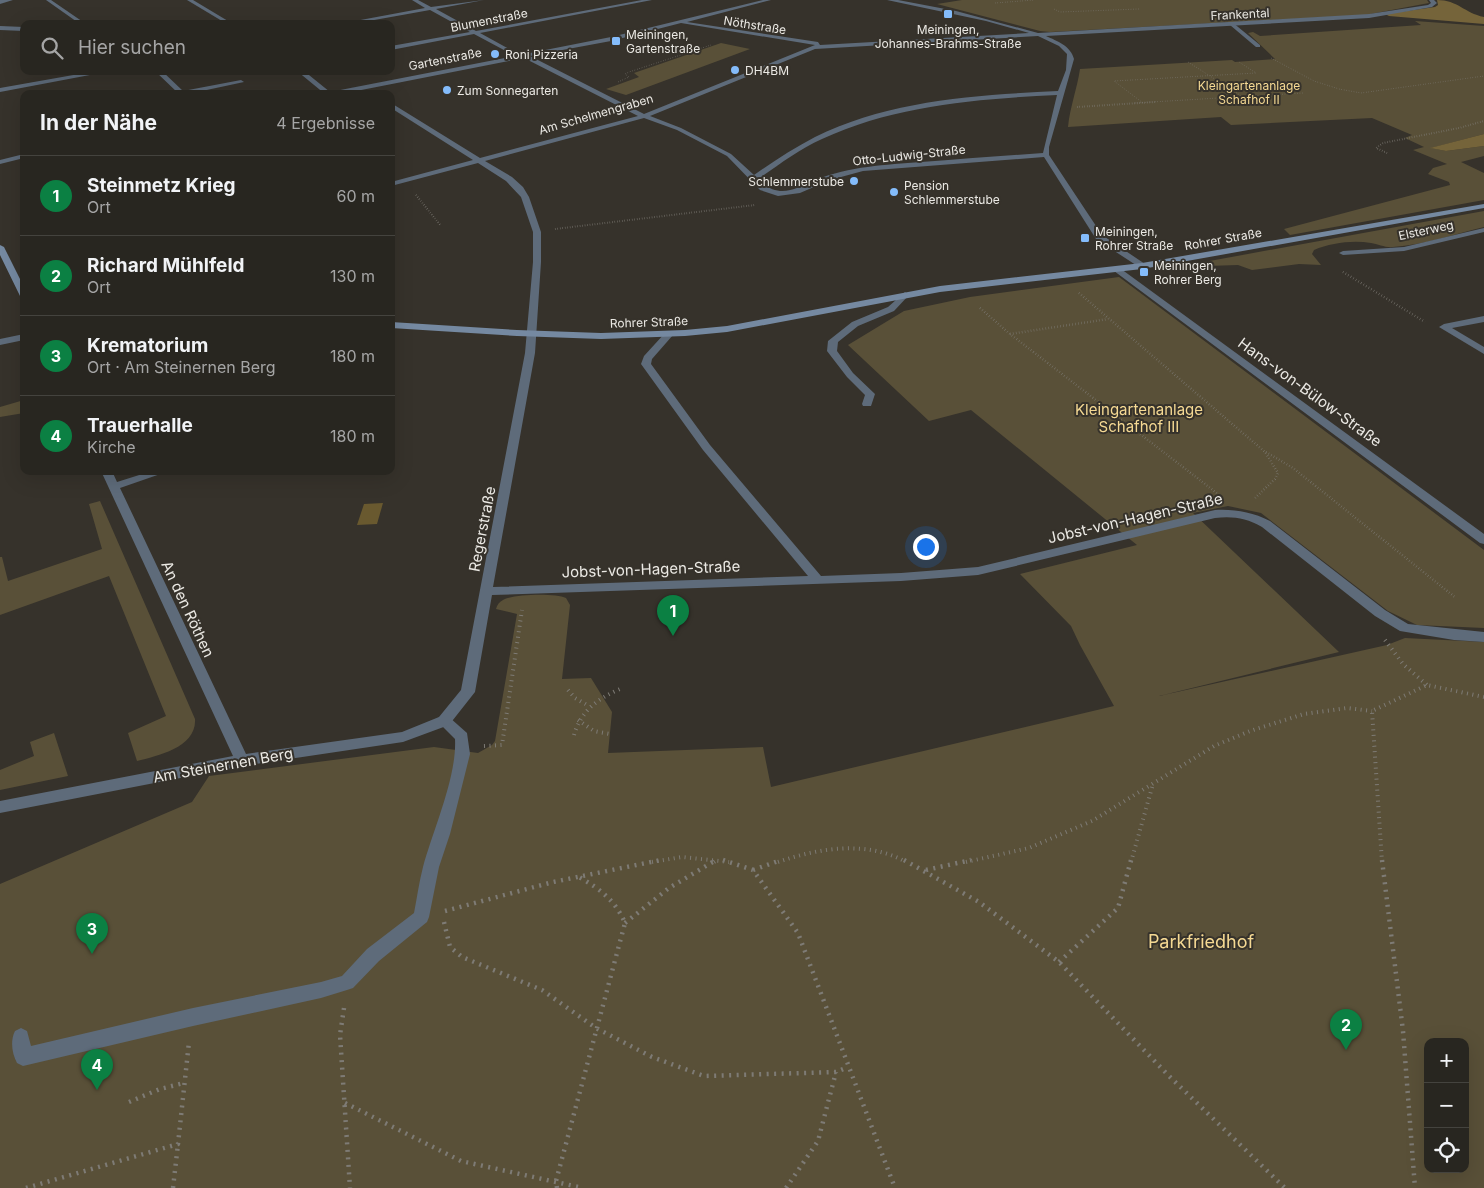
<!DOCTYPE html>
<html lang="de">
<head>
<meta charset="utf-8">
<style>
	:root { --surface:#282620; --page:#34322d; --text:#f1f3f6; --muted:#a5a5a5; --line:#44433e; --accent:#0b8043 }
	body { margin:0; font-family:Inter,sans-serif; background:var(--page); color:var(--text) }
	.controls { position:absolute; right:15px; bottom:15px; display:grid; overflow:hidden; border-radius:10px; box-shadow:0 5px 20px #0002 }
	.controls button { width:45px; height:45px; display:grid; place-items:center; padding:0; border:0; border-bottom:1px solid var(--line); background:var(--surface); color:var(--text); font:25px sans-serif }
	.you { position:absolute; left:925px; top:546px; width:18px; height:18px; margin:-12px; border:4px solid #fff; border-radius:50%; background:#1a73e8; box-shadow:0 0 0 8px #1a73e833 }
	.badge { display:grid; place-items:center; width:32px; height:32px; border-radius:50%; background:var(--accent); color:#fff; font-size:16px; font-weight:700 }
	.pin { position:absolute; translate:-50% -41px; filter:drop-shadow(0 1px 2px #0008) }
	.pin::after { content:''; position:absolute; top:26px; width:18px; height:15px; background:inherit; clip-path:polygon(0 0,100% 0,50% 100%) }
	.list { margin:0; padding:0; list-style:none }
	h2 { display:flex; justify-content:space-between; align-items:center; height:65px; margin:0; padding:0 20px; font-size:21px }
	h2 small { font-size:16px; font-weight:400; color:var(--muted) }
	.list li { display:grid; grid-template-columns:32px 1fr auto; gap:15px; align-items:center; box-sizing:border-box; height:80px; padding:0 20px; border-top:1px solid var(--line) }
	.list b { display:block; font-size:19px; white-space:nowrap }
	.list p { margin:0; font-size:16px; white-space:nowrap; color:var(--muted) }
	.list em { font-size:16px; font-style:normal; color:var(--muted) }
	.icon { flex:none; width:28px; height:28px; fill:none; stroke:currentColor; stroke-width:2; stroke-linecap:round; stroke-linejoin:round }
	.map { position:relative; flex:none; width:1484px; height:1188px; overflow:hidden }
	.search { position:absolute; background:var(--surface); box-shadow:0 5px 20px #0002; left:20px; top:20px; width:375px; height:55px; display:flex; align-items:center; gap:12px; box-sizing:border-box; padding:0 18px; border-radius:10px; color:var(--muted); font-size:19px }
	.panel { position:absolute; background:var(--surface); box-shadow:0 5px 20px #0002; left:20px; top:90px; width:375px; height:385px; border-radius:10px }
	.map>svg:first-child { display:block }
</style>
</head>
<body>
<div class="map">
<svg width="1484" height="1188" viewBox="0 0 1484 1188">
	<rect width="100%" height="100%" fill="#36322b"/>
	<path fill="#595038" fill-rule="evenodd" d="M 962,0 L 1427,0 L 1429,3 L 1365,15 L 1050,32 L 1040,31 L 937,4 Z
		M 1415,21 L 1484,26 L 1484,134 L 1431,148 L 1446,151 L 1484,146 L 1484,156 L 1461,162 L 1484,173 L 1484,200 L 1290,235 L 1284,229 L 1450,185 L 1449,182 L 1428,174 L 1433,168 L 1447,164 L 1413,150 L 1424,147 L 1405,138 L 1412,135 L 1372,118 L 1231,125 L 1221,117 L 1068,127 C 1070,107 1077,89 1080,69 L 1232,60 L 1235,62 L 1275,59 L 1248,33 L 1253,32 L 1260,36 L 1421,25 Z
		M 721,43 L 750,49 L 626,95 L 606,89 L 639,77 L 634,73 Z
		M 1484,211 L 1484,227 C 1455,234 1424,245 1393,247 C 1386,248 1378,244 1371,243 C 1352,240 1331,243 1314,250 L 1312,254 L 1321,265 L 1299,264 L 1252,270 L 1238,265 L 1207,266 L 1204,262 Z
		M 1119,277 L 1484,550 L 1484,628 L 1417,625 L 1388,611 L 1261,513 L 1228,506 L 1193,513 L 1339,652 L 1159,696 L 1387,645 L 1405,638 L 1484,642 L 1484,1188 L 0,1188 L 0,884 L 192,802 L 209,776 L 434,747 L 478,753 L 492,745 L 495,741 L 517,614 L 496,609 C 497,605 499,602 503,600 C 514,594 555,593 566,598 L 570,605 L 562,679 L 591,678 L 612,712 L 608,753 L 763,747 L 771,787 L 1114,706 L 1080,645 L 1071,626 L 1020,574 L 1137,545 L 971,410 L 929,421 L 848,345 L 904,311 L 970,297 ZM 1428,1042 L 1465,1042 L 1465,1169 L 1428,1169 Z
		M 24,400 L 24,413 L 0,417 L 0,407 Z
		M 100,501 L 195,719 C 197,747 158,756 137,761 L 128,733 L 166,716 L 109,576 L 0,615 L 0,557 L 2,557 L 8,581 L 102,549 L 89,504 Z
		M 54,733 L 68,776 L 0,790 L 0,770 L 34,756 L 30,742 Z"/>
	<path fill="#75643a" d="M 1437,0 C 1458,0 1464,13 1484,17 L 1484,24 L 1389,16 L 1385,14 L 1435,7 L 1438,5 Z
		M 1484,134 L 1484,146 L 1446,151 L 1430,148 Z"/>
	<path fill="#69592f" d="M 383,503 L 377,524 L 357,525 L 364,504 Z"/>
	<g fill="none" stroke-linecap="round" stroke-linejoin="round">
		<path stroke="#7e7b75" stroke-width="1" stroke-dasharray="0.5 2" stroke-linecap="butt" d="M 995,3 L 1034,0
			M 1054,9 L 1060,12 L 1139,9
			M 1271,58 L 1314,81 L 1339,89 L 1361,93 L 1484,76
			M 1188,62 L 1243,97
			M 618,82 L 629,77 L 625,74 L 629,72 L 711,45
			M 1135,103 L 1303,93
			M 1143,103 L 1114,81 L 1256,73 L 1239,62"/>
		<path stroke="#7e7b75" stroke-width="2" stroke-dasharray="0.5 2" stroke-linecap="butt" d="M 1077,107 L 1155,102
			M 1387,153 L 1376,148 L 1383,143 L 1459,128 L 1484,121
			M 416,195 L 441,226
			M 555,229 L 755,205"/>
		<path stroke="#7e7b75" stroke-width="2.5" stroke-dasharray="0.5 2.5" stroke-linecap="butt" d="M 1343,272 L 1425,322
			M 1079,293 L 1265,452 L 1278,473 L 1275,479 L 1254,499
			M 980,308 L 1010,334 L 1218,494
			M 1010,334 L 1108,319
			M 1266,452 L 1293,468 L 1456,598"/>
		<path stroke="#7e7b75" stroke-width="4" stroke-dasharray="1 4.5" stroke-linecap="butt" d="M 1385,640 L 1403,664 L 1427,685
			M 568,690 L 575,698 L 589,706
			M 578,720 L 594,731 L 610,734
			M 574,735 C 581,711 597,699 620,689
			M 484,746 L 502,745 L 522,610
			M 652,862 L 682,857 L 729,862
			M 714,862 L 717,860
			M 778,862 C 819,848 867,840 906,862
			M 966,862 L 1029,848 L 1092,821 L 1214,746 L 1250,731 L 1304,714 L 1347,708 L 1372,711
			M 1131,862 L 1153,784
			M 1382,862 L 1372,711 L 1427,685 L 1484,697"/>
		<path stroke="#7e7b75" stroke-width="4.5" stroke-dasharray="2 5.5" stroke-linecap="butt" d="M 723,860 L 753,870 L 798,933 L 895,1188
			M 904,860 L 979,902 L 1059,962 L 1169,1076 L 1285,1188
			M 1382,860 L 1403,1031 L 1415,1188
			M 753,870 L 781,860
			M 926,870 L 971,860
			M 445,911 L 553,882 L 661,860
			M 444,922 L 450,947 L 462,957 L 542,990 L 596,1028 L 652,1057 L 704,1076 L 836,1072 L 848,1067
			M 625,923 L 669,888 L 716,860
			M 1059,962 L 1118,908 L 1131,860
			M 344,1008 L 340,1035 L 350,1188
			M 129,1102 L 160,1089 L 184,1083
			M 345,1103 L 461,1161 L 583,1188
			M 26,1188 L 178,1144 L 189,1042
			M 173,1188 L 178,1144
			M 557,1188 L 556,1181 L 625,923 C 615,900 600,889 579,877
			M 786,1188 L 818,1141 L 836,1072"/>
		<path fill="#5e6b7a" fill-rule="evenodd" d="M 1232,22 L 1260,45 L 1260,47 L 1256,47 L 1230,25 Z
			M 905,292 L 909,295 L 894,311 L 858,326 L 838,342 L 837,351 L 853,373 L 875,394 L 871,406 L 863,406 L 862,404 L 865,395 L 847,377 L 827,351 L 828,341 L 852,322 L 888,307 Z
			M 444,716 L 449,717 L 467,733 L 470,754 L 450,834 L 439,867 L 429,917 L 427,922 L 379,961 L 353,988 L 347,990 L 321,998 L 193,1026 L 23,1066 L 17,1063 C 12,1054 10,1041 15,1031 L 21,1028 L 27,1031 L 31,1046 L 193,1008 L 321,982 L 342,976 L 367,949 L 414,913 C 417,898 419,882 423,867 C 433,830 457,777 455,739 L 437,721 L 439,717 Z"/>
		<path fill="#5e6b7a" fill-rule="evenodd" d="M 0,0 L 13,0 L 0,4 Z
			M 46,0 L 51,0 L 86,24 L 80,24 Z
			M 187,0 L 193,0 L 233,24 L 227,24 Z
			M 412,0 L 418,0 L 431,7 L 484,0 L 436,9 L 476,31 L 642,0 L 652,0 L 480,33 L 520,55 L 525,54 L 611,37 L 763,0 L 771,0 L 687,22 L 818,42 L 820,45 L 1029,33 L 986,21 L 887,0 L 898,0 L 956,11 L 1038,33 L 1369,14 L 1428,5 L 1431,3 L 1429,0 L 1434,0 L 1437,3 L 1432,7 L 1369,18 L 1046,36 C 1057,41 1071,46 1074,59 L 1049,147 L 1049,155 L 1102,235 L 1145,264 L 1146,266 L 1142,269 L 1096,239 L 1044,157 L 863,171 L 830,180 L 800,193 L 778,196 L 760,190 L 727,156 L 677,130 L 644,118 L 485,161 L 512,177 L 523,187 L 529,197 L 541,232 L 541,262 L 535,353 L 493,587 L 808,576 L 703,450 L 641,364 L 644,356 L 665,333 L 668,332 L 673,335 L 652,359 L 651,364 L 710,445 L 821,576 L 901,573 L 978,567 L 1215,510 C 1235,509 1252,512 1270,521 L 1385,610 L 1408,624 L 1484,632 L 1484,642 L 1454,640 L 1400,631 L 1375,616 L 1262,527 C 1246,518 1233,516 1215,518 L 978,575 L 901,581 L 492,595 L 475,692 L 449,725 L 403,742 L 242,766 L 0,813 L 0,801 L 233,756 L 101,471 L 112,471 L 117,482 L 152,471 L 169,471 L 120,488 L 246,754 L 402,732 L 439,717 L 461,690 L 525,353 L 533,262 L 533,232 L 521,197 L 506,181 L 478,163 L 391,186 L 391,182 L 473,160 L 391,108 L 391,103 L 480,158 L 638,116 L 524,58 L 341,94 L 325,94 L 297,71 L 304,71 L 330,92 L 515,56 L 474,34 L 391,50 L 391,46 L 470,32 L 430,10 L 352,24 L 339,24 L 425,8 ZM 681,23 L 815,45 L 644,114 L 530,56 L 611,41 ZM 1038,36 L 1059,46 L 1067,54 L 1066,70 L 1058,91 C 977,95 889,100 815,137 C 794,148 774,161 754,175 L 731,154 L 681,128 L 650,116 L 815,49 ZM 1057,95 L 1043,153 C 1002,156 961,159 921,162 C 886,165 849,166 816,180 C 793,190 778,199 758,179 C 779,165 799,149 822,139 C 896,105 977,99 1057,95 Z
			M 0,26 L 24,27 L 24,31 L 0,30 Z
			M 96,71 L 111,71 L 0,92 L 0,88 Z
			M 155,71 L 162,71 L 183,91 L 241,80 L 244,82 L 188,94 L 179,94 Z
			M 24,154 L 24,158 L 0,164 L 0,160 Z
			M 1484,228 L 1484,232 L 1404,251 L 1343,255 L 1339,253 L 1343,251 L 1404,247 Z
			M 1117,266 L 1484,534 L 1484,544 L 1480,543 L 1114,271 L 1113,269 Z
			M 1484,316 L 1484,322 L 1452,328 L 1484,347 L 1484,354 L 1439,327 L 1444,324 Z
			M 24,334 L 24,340 L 0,345 L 0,339 Z"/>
		<path fill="#7589a1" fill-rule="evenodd" d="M 1484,204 L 1484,208 L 1142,269 L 940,292 L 727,332 L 685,336 L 601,339 L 517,336 L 391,328 L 391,322 L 517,330 L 601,333 L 685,330 L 727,326 L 940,286 L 1142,263 Z
			M 0,245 L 4,247 L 24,287 L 24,299 L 20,296 L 0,255 Z"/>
	</g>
	<g fill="#84bcfb" stroke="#36322b" stroke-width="2">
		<rect x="943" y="9" width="10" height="10" rx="2.5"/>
		<rect x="611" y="36" width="10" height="10" rx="2.5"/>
		<circle cx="495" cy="54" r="5"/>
		<circle cx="735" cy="70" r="5"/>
		<circle cx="447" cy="90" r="5"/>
		<circle cx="854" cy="181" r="5"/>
		<circle cx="894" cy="192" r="5"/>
		<rect x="1080" y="233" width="10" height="10" rx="2.5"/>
		<rect x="1139" y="267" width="10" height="10" rx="2.5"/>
	</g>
	<g text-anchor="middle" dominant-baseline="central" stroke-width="4" stroke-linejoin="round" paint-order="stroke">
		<g font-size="12" fill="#ebe9e4" stroke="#36322b">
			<text transform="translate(1240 14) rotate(-3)">Frankental</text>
			<text transform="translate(489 20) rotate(-11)">Blumenstraße</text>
			<text transform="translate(755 25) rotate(9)">Nöthstraße</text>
			<text transform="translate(445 59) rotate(-11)">Gartenstraße</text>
			<text transform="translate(596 114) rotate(-16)">Am Schelmengraben</text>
			<text transform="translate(909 155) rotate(-6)">Otto-Ludwig-Straße</text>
			<text transform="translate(1426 230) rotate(-12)">Elsterweg</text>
			<text transform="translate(1223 239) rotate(-10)">Rohrer Straße</text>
			<text transform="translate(649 322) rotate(-2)">Rohrer Straße</text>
		</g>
		<g font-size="12" fill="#ebe9e4" stroke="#36322b" text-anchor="start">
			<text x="948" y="29" text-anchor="middle">Meiningen,<tspan x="948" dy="14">Johannes-Brahms-Straße</tspan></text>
			<text x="626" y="34">Meiningen,<tspan x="626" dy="14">Gartenstraße</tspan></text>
			<text x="505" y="54">Roni Pizzeria</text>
			<text x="745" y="70">DH4BM</text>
			<text x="457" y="90">Zum Sonnegarten</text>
			<text x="844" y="181" text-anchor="end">Schlemmerstube</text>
			<text x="904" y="185">Pension<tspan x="904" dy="14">Schlemmerstube</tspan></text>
			<text x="1095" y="231">Meiningen,<tspan x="1095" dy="14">Rohrer Straße</tspan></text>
			<text x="1154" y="265">Meiningen,<tspan x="1154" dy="14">Rohrer Berg</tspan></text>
		</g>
		<g font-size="12" fill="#f5d993" stroke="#36322b">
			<text x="1249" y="85">Kleingartenanlage<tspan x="1249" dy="14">Schafhof II</tspan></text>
		</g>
		<g font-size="15" fill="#ebe9e4" stroke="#36322b">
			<text transform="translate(1310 392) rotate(36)">Hans-von-Bülow-Straße</text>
			<text transform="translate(1135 518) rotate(-13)">Jobst-von-Hagen-Straße</text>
			<text transform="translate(482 529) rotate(-79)">Regerstraße</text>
			<text transform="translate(651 569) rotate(-2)">Jobst-von-Hagen-Straße</text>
			<text transform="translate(188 609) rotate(65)">An den Röthen</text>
			<text transform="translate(223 765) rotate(-10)">Am Steinernen Berg</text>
		</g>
		<g font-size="15" fill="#f5d993" stroke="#36322b">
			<text x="1139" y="409">Kleingartenanlage<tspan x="1139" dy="17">Schafhof III</tspan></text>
		</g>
		<g font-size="18" fill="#f5d993" stroke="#36322b">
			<text x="1201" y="941">Parkfriedhof</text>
		</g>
	</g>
</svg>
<div class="controls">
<button>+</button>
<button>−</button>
<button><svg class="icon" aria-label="locate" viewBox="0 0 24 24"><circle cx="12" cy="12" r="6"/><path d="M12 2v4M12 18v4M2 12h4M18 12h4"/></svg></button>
</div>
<div class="you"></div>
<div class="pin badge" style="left:673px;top:636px">1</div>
<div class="pin badge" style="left:1346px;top:1050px">2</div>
<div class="pin badge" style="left:92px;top:954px">3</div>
<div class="pin badge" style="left:97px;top:1090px">4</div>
<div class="search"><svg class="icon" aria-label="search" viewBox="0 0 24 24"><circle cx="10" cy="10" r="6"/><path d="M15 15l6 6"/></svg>Hier suchen</div>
<section class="panel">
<h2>In der Nähe<small>4 Ergebnisse</small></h2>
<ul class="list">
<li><span class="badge">1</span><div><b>Steinmetz Krieg</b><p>Ort</p></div><em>60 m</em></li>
<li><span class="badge">2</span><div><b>Richard Mühlfeld</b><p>Ort</p></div><em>130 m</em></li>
<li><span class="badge">3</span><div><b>Krematorium</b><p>Ort · Am Steinernen Berg</p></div><em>180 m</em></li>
<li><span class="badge">4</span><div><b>Trauerhalle</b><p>Kirche</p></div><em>180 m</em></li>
</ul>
</section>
</div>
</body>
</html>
